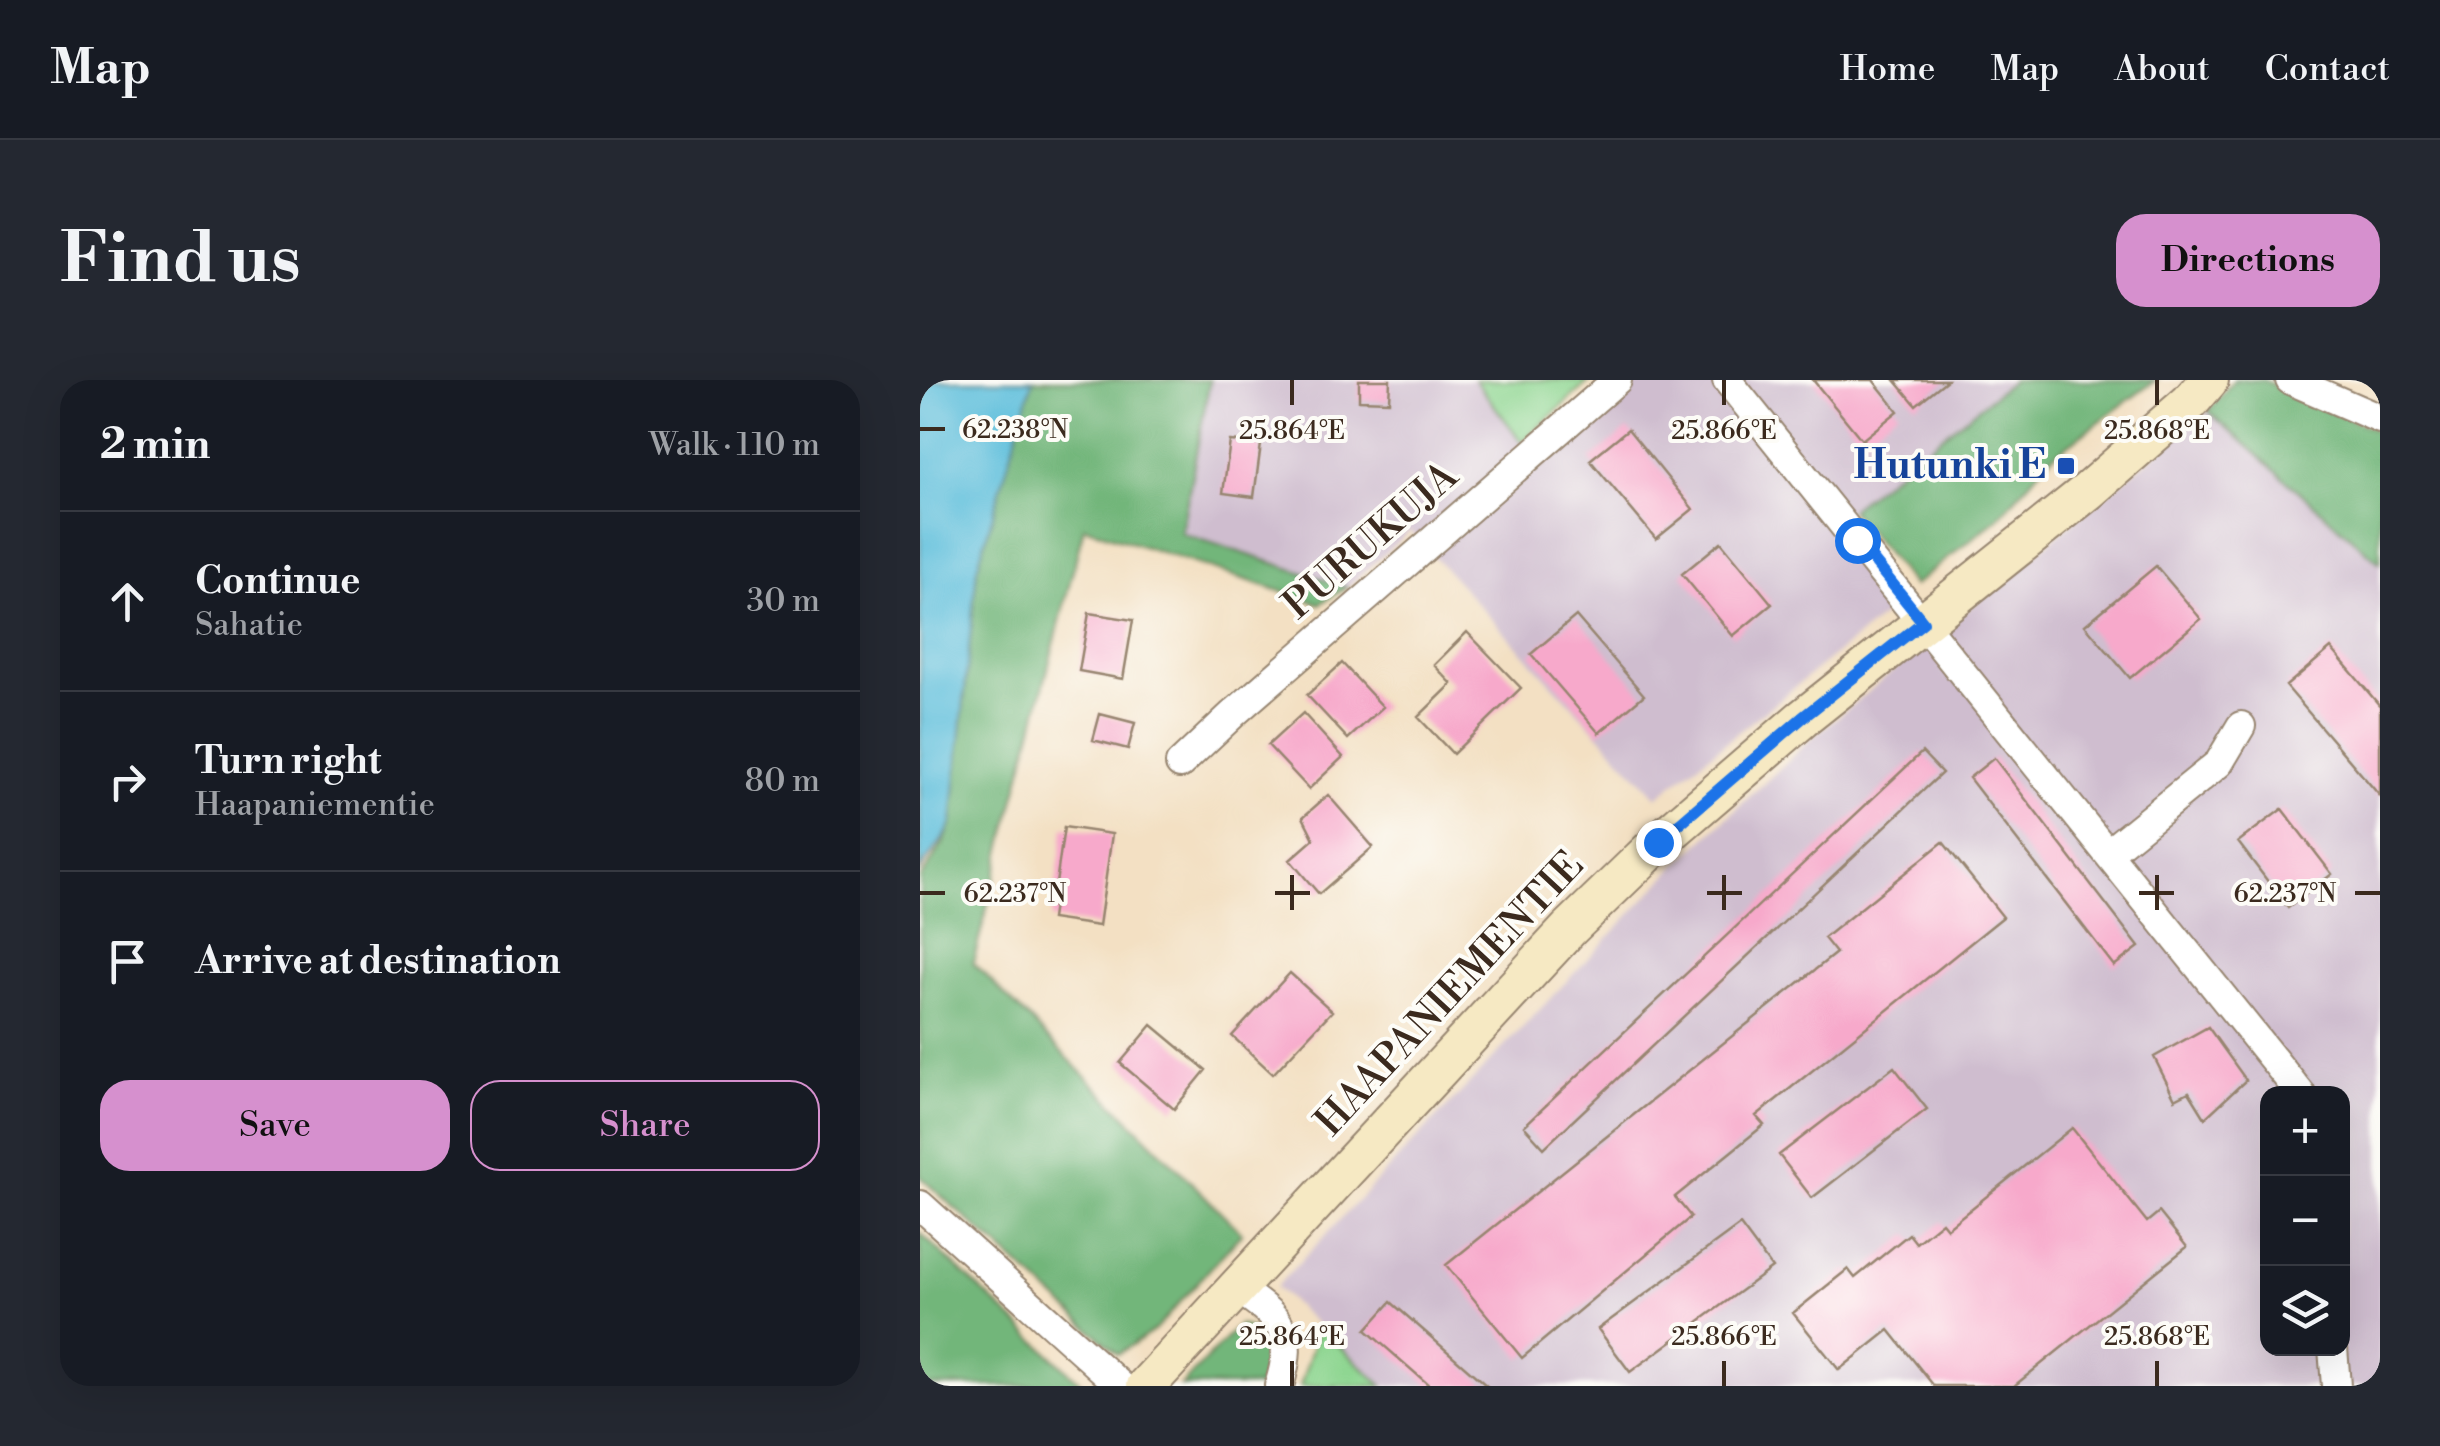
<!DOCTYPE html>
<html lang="en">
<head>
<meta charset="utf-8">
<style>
	:root { --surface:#171b24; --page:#242831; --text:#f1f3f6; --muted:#9ea1a6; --line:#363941; --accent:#d690ce }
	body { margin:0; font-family:"Libre Bodoni",serif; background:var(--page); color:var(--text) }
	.controls { position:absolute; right:30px; bottom:30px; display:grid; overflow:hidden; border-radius:20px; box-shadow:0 10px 40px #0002 }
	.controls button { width:90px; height:90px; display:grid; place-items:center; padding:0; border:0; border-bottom:2px solid var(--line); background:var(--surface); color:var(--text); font:50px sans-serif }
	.stop { position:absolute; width:30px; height:30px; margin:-22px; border:8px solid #1a73e8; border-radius:50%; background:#fff }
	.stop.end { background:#1a73e8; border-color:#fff; box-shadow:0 2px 10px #0008 }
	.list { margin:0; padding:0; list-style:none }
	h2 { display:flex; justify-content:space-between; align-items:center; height:130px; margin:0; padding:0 40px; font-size:42px }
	h2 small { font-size:32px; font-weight:400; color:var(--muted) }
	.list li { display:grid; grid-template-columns:65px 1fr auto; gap:30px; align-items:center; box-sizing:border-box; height:180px; padding:0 40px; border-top:2px solid var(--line) }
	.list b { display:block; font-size:38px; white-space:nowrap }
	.list p { margin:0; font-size:32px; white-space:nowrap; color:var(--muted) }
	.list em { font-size:32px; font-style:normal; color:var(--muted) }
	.actions { display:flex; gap:20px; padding:30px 40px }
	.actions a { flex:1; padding:22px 0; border:2px solid var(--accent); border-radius:30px; text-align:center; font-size:35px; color:var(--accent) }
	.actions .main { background:var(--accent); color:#111 }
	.icon { flex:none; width:55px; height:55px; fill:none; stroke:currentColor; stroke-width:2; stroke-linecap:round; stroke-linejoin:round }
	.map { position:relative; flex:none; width:1460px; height:1006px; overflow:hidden; border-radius:30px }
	header { display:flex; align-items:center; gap:60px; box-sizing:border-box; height:140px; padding:0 50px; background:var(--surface); border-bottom:2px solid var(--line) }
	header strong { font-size:48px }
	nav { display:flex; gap:55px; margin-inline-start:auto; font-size:35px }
	.intro { display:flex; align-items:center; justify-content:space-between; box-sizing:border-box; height:240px; padding:0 60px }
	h1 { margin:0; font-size:70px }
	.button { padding:25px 45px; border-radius:30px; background:var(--accent); color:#111; font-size:35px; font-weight:700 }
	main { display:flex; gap:60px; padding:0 60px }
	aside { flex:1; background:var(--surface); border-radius:30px; box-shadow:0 10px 40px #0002 }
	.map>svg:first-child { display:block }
</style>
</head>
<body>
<header>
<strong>Map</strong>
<nav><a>Home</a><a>Map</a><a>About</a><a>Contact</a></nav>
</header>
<div class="intro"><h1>Find us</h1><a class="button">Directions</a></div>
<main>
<aside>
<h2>2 min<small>Walk · 110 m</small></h2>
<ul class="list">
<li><svg class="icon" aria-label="ahead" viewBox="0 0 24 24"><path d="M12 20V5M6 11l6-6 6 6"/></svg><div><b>Continue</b><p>Sahatie</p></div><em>30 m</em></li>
<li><svg class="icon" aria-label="right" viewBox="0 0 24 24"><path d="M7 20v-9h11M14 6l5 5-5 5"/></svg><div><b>Turn right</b><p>Haapaniementie</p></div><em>80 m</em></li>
<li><svg class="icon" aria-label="arrive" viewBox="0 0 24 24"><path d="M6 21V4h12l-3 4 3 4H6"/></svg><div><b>Arrive at destination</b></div></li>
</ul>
<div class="actions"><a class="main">Save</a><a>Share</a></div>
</aside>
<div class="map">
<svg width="1460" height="1006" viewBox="0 0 1460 1006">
	<rect width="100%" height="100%" fill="#fdfcf7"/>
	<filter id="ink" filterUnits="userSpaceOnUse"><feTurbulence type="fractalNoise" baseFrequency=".01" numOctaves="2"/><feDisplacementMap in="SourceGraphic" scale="20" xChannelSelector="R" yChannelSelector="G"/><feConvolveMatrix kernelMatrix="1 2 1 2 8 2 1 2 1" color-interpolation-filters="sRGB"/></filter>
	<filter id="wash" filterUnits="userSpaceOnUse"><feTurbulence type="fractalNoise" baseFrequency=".0048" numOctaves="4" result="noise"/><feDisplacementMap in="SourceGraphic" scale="40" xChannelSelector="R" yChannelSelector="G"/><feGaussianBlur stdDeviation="2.25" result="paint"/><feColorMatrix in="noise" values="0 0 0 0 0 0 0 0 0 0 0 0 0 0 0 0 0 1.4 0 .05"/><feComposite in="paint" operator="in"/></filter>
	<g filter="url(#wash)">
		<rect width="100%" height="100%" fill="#f3e0c3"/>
		<path fill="#cfbdcf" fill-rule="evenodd" d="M 290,0 L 558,0 L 613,76 L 701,0 L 1093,0 L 911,145 L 976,226 L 737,417 L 490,151 L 427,207 L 260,153 Z
			M 1288,31 L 1460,183 L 1460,1006 L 463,1006 L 356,907 L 760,482 L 892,358 ZM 1348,714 L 1422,714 L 1422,968 L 1348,968 Z"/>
		<path fill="#8dd590" stroke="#648057" stroke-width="2.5" d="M 555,0 L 671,0 L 602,62 Z
			M 399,947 L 463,1006 L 380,1006 Z"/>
		<path fill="#72b67a" stroke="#56704c" stroke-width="2.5" d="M 111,0 L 290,0 L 261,153 L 427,207 L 400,224 L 164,147 L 53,583 L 322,853 L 235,950 L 198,974 L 0,797 L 0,499 L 24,462 L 32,443 L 57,188 Z
			M 1093,0 L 1236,0 L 1131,77 L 1078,138 L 993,206 L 930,129 Z
			M 1314,0 L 1343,0 L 1460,52 L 1460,183 L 1288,31 Z
			M 0,853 L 162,1004 L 162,1006 L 0,1006 Z
			M 319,945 C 359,954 350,975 339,1006 L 261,1006 Z"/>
		<path fill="#5cbedb" stroke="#4c747c" stroke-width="2.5" d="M 0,0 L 113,0 L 57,188 L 32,443 C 24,462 10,473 0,491 Z"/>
		<g id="blocks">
			<path fill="#f7a9cb" d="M 439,0 L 470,0 L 469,21 L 439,20 Z
				M 893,0 L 953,0 L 978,31 L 942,60 Z
				M 975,0 L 1027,0 L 996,25 Z
				M 708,49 L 773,129 L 736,159 L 670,80 Z
				M 310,61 L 341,64 L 334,117 L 303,113 Z
				M 801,162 L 852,224 L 813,256 L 762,194 Z
				M 1236,186 L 1281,239 L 1210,298 L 1165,245 Z
				M 169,233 L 213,240 L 203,299 L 159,291 Z
				M 656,236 L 724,315 L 679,353 L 611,274 Z
				M 547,252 L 601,308 L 533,374 L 498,337 L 532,304 L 514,285 Z
				M 1411,268 L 1460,326 L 1460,416 L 1366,306 Z
				M 422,283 L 463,327 L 428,359 L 387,315 Z
				M 383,333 L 423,377 L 389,409 L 348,365 Z
				M 180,334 L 215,343 L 208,369 L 173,360 Z
				M 1002,372 L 1022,393 L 624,768 L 604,746 Z
				M 1074,378 L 1219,567 L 1194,586 L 1049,398 Z
				M 408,415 L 453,467 L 399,514 L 370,480 L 394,459 L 383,437 Z
				M 1362,429 L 1412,494 L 1368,528 L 1318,462 Z
				M 144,447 L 192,454 L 179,546 L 131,539 Z
				M 1023,462 L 1083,537 L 836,736 L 844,745 L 755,817 L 771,837 L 602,978 L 526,885 L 916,573 L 904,558 Z
				M 370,593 L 412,631 L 353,694 L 312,656 Z
				M 232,645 L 286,690 L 254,729 L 200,683 Z
				M 1288,647 L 1326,700 L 1285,738 L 1269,712 L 1255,719 L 1234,677 Z
				M 974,687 L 1007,729 L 892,818 L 859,775 Z
				M 1152,748 L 1227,842 L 1239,832 L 1267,867 L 1094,1006 L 1014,1006 L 969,950 L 919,990 L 873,933 L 928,889 L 935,898 L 989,854 L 996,863 L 1022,842 L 1027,848 Z
				M 820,845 L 852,888 L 710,992 L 678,949 Z
				M 471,922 L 567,1006 L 510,1006 L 446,950 Z"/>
		</g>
	</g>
	<g filter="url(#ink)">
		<use href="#blocks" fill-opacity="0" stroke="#978570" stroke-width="2.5"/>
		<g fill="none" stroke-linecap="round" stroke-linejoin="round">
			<defs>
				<path id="street" d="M 807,0 L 1381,714
					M 1370,0 L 1460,39
					M 260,384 L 313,334 L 697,0
					M 1189,472 L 1299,383 L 1321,346
					M 0,825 L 201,1006
					M 317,908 C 361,939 376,950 359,1006
					M 1413,968 L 1416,1006"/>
				<path id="secondary" d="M 226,1006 L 649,549 L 739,462 L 882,339 L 1168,111 L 1270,22 L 1289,0"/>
			</defs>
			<use href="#street" stroke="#978570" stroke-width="32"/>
			<use href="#secondary" stroke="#978570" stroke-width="42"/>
			<use href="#street" stroke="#fff" stroke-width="28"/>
			<use href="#secondary" stroke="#f6e9c3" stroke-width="38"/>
		</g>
	</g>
	<g fill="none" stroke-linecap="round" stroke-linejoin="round" filter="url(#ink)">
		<path stroke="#1a73e8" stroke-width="12" d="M 738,462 L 882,338 L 1003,242 L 937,160"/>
	</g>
	<path fill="none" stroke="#3b2a1e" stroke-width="4" d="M 372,0 L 372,25M 804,0 L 804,25M 1237,0 L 1237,25M 0,49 L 25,49M 372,495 L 372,530M 804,495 L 804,530M 1237,495 L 1237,530M 0,513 L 25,513M 355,513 L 390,513M 787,513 L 822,513M 1219,513 L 1254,513M 1435,513 L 1460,513M 372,981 L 372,1006M 804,981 L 804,1006M 1237,981 L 1237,1006"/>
	<rect fill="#1a4fb4" stroke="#fdfcf7" stroke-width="4" x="1136" y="76" width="20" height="20" rx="5"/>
	<g text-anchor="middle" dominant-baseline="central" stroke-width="8" stroke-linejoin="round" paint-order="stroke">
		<g font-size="40" font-weight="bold" fill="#164399" stroke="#fdfcf7" text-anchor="end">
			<text x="1126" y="86">Hutunki E</text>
		</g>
		<g font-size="40" fill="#3b2a1e" stroke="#fdfcf7">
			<text transform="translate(451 161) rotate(-41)">PURUKUJA</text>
			<text transform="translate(530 614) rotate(-47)">HAAPANIEMENTIE</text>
		</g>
	</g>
	<g font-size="25" text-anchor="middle" fill="#3b2a1e" stroke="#fdfcf7" stroke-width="8" stroke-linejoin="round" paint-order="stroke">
		<text x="95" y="58">62.238°N</text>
		<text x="372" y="59">25.864°E</text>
		<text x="804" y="59">25.866°E</text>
		<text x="1237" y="59">25.868°E</text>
		<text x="95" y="522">62.237°N</text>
		<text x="1365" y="522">62.237°N</text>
		<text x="372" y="965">25.864°E</text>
		<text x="804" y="965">25.866°E</text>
		<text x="1237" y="965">25.868°E</text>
	</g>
</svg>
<div class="controls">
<button>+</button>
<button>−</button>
<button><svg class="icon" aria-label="layers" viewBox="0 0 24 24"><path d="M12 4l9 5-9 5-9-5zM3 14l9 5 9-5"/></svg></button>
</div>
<div class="stop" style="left:937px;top:160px"></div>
<div class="stop end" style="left:738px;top:462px"></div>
</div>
</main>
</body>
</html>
